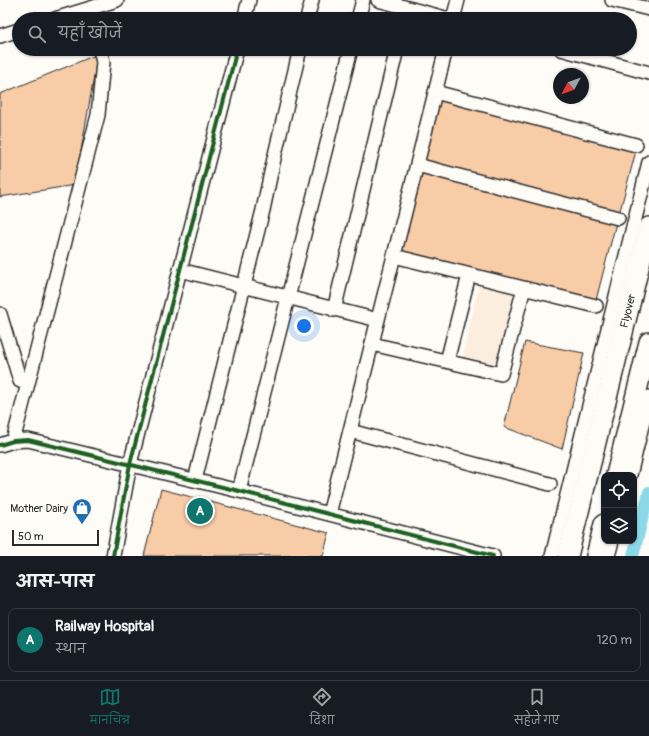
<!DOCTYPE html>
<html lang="hi">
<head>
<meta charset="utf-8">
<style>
	:root { --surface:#171b24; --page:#242831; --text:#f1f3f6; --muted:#9ea1a6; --line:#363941; --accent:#0f766e }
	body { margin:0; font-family:Pangolin,"Playpen Sans Deva",sans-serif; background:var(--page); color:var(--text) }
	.controls { position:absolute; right:12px; bottom:12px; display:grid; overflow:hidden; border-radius:8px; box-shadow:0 1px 3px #0004 }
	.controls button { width:36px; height:36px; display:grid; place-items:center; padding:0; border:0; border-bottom:1px solid var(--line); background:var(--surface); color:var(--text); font:20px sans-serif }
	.compass { position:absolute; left:553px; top:68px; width:36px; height:36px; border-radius:50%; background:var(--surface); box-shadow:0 1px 3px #0004; rotate:229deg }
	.scale { position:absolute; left:12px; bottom:10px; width:87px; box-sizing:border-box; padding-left:4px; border:2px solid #2b2b2b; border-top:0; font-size:11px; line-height:14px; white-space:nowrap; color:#2b2b2b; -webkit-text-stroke:3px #fdfcf7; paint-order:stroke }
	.you { position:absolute; left:304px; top:326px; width:14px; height:14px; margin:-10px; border:3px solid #fff; border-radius:50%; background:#1a73e8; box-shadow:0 0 0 6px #1a73e833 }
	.badge { display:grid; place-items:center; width:26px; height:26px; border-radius:50%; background:var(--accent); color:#fff; font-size:13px; font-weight:700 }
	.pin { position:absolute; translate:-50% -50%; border:2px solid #fff; box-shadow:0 1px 4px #0006 }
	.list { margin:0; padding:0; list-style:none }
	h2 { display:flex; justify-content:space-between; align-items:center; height:52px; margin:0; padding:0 16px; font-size:17px }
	h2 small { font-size:13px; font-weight:400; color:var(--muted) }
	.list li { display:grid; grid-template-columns:26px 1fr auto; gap:12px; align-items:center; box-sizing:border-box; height:64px; margin:0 8px 8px; padding:0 8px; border:1px solid var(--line); border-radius:8px }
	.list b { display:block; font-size:15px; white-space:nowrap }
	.list p { margin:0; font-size:13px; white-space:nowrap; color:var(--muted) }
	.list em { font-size:13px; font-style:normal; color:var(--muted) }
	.icon { flex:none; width:22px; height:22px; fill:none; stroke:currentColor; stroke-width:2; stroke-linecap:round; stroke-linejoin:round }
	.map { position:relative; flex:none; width:649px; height:556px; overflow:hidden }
	.search { position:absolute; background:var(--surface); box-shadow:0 1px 3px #0004; left:12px; right:12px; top:12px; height:44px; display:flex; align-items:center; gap:10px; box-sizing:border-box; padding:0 14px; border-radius:22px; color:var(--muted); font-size:15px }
	.sheet { height:124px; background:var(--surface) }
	nav { display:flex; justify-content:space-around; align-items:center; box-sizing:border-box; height:56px; border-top:1px solid var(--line); background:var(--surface); font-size:11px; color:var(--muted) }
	nav a { display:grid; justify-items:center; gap:2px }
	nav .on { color:var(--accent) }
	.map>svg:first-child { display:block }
</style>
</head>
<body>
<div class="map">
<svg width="649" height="556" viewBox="0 0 649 556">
	<rect width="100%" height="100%" fill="#fdfcf7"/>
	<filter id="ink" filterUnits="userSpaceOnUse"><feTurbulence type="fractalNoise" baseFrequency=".025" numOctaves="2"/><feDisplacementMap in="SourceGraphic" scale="8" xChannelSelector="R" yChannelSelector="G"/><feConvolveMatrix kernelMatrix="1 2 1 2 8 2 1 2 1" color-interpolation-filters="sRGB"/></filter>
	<g filter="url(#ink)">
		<path fill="#fceedf" d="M 479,286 L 520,290 L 497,369 L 462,359 Z"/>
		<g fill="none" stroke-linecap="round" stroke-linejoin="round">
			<path stroke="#8ad8e8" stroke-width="12" d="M 633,556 L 649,492"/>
		</g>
		<path fill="#f8cca7" stroke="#2b2b2b" d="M 98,54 L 75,185 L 0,197 L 0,94 Z
			M 439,97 L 636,151 L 618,218 L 423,163 Z
			M 421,173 L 616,223 L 596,300 L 398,257 Z
			M 525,342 L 584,353 L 562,449 L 504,427 Z
			M 161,489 L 329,533 L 323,556 L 144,556 Z"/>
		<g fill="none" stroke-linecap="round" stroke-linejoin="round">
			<defs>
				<path id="minor" d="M 378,0 L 449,19
					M 612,0 L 649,9
					M 55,19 L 117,0
					M 244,19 L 249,0
					M 307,19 L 312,0
					M 358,19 L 363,0
					M 453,19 L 458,0
					M 0,36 L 19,30
					M 561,49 L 649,73
					M 435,92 L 636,145
					M 417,165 L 618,218
					M 394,256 L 596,306
					M 180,270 L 378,320
					M 334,310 L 397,49
					M 0,314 L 20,381 L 28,383
					M 372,344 L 501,374 L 524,288
					M 447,361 L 469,275
					M 350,431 L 550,484
					M 13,441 L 98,115 L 103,62 L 100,49
					M 0,445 L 13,441 L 28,440 L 239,491 L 493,556
					M 630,475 L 649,397
					M 195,480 L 263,210 L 273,163 L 300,49
					M 239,491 L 351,49
					M 329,514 L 446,49
					M 113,556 L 130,464 L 237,49
					M 552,556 L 649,162
					M 608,556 L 612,541"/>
				<path id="highway" d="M 616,475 L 649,342
					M 568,556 L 649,227
					M 596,556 L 604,524"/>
			</defs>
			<use href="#minor" stroke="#2b2b2b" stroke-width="16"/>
			<use href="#highway" stroke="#2b2b2b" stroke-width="22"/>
			<use href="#minor" stroke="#fdfcf7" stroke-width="13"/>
			<use href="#highway" stroke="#fdfcf7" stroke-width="19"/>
			<defs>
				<path id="cycleway" d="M 0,445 L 13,441 L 28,440 L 239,491 L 493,556
					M 113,556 L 130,464 L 237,49"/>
			</defs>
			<use href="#cycleway" stroke="#fdfcf7" stroke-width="6"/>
			<use href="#cycleway" stroke="#1b5e20" stroke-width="4"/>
		</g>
	</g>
	<defs>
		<symbol id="shop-pin" viewBox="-11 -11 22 30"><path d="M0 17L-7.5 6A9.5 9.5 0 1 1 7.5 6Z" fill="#1f6fb2" stroke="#fdfcf7"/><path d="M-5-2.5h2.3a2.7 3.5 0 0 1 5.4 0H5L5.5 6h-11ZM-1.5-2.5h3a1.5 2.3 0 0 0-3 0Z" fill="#fff"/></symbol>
	</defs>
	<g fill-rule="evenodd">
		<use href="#shop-pin" x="71" y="497" width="22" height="30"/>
	</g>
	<g text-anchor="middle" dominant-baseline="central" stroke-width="3.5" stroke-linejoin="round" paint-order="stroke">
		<g font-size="11" fill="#2b2b2b" stroke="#fdfcf7">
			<text transform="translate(628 311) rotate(-76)">Flyover</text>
		</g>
		<g font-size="11" fill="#2b2b2b" stroke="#fdfcf7" text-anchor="end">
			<text x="68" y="508">Mother Dairy</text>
		</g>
	</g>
</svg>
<div class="controls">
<button><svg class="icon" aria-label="locate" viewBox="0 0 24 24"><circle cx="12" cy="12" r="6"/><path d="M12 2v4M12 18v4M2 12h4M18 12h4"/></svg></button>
<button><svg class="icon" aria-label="layers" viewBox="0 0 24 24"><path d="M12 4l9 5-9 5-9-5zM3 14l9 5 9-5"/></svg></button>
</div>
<svg class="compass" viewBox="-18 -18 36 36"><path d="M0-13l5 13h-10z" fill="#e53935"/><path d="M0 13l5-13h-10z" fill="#9ea1a6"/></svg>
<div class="scale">50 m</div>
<div class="you"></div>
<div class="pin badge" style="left:200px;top:511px">A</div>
<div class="search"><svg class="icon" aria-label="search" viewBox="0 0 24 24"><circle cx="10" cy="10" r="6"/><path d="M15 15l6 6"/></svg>यहाँ खोजें</div>
</div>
<section class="sheet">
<h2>आस-पास<small></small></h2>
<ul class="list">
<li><span class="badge">A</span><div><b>Railway Hospital</b><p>स्थान</p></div><em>120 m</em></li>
</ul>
</section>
<nav>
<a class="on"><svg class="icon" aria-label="map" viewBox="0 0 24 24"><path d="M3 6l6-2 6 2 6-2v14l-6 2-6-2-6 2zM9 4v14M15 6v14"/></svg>मानचित्र</a>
<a><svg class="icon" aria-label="directions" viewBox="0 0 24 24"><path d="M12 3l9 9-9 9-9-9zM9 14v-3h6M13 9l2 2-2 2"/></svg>दिशा</a>
<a><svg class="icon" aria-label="saved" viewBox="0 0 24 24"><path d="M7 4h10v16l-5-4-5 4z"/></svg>सहेजे गए</a>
</nav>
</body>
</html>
